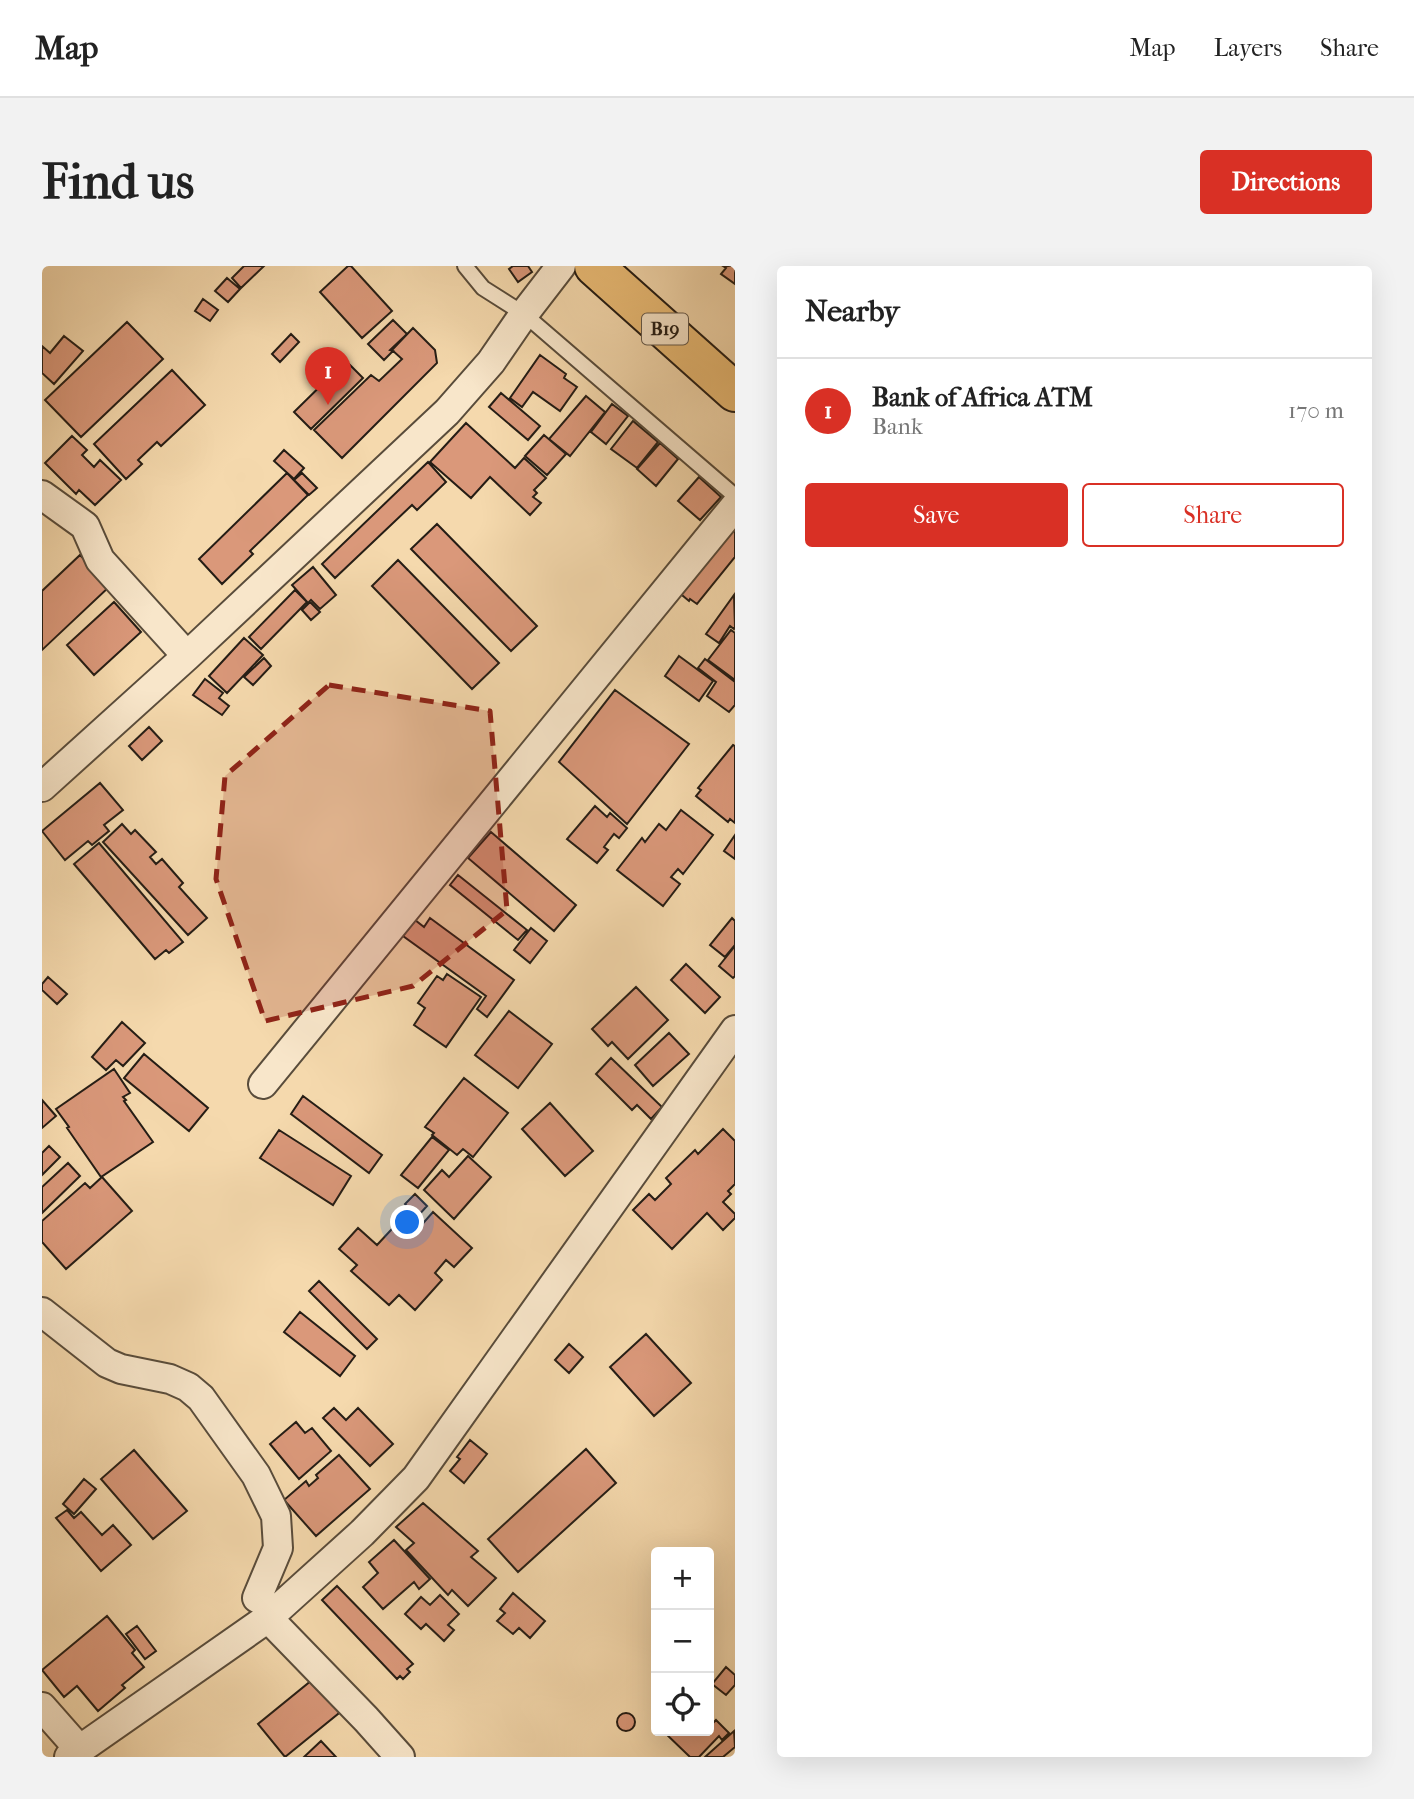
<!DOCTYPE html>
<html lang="en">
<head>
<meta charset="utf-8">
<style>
	:root { --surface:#fff; --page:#f2f2f2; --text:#222; --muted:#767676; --line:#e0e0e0; --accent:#d93025 }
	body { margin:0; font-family:"IM FELL French Canon",serif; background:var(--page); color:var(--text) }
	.controls { position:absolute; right:21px; bottom:21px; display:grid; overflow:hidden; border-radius:7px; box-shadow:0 7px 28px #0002 }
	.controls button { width:63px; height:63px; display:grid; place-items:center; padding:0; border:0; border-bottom:2px solid var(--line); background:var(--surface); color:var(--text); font:35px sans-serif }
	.you { position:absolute; left:366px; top:957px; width:24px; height:24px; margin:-18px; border:5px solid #fff; border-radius:50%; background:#1a73e8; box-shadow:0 0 0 10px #1a73e833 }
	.badge { display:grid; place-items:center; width:46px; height:46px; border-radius:50%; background:var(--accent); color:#fff; font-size:23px; font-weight:700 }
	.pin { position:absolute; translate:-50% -58px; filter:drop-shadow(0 2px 4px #0008) }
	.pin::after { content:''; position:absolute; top:37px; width:24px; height:21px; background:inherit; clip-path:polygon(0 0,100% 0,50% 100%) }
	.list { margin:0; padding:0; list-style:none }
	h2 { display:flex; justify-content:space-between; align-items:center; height:91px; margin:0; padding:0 28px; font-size:30px }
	h2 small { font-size:23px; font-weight:400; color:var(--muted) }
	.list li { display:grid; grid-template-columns:46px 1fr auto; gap:21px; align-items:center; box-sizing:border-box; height:105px; padding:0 28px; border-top:2px solid var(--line) }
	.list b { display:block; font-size:26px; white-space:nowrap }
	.list p { margin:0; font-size:23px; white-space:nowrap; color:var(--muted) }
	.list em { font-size:23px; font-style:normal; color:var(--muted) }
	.actions { display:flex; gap:14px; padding:21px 28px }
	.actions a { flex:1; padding:16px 0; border:2px solid var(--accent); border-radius:7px; text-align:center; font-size:24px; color:var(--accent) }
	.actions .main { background:var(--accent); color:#fff }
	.icon { flex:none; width:38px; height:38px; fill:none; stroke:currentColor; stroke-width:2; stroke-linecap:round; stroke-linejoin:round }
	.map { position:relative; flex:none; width:693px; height:1491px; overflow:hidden; border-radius:7px }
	header { display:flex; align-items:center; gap:42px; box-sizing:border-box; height:98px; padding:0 35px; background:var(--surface); border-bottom:2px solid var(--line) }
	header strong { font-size:33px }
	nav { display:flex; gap:38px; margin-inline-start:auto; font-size:24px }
	.intro { display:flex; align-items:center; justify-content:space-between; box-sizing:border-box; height:168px; padding:0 42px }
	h1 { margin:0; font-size:49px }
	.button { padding:18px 32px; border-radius:7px; background:var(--accent); color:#fff; font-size:24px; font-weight:700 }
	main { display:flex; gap:42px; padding:0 42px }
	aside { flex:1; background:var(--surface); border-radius:7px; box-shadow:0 7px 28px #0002 }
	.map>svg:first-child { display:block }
</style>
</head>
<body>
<header>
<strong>Map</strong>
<nav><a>Map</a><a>Layers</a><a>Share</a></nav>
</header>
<div class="intro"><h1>Find us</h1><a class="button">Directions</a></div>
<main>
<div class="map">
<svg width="693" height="1491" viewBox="0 0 693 1491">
	<rect width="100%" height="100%" fill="#f5d9ad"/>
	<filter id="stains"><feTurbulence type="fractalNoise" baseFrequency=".00286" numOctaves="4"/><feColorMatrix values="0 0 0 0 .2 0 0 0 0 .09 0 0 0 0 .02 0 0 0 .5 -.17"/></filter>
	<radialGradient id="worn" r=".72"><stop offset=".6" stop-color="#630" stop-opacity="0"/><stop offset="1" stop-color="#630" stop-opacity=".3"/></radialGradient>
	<path fill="#da987a" stroke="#251d15" stroke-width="2" d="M 202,0 L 222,0 L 199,22 L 190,12 Z
		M 306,0 L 309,0 L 350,45 L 320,72 L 278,26 Z
		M 471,0 L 486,0 L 490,6 L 476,16 L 467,3 Z
		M 681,0 L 693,0 L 693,18 L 679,8 L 684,2 Z
		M 185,12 L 198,23 L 186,36 L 173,25 Z
		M 161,33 L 176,44 L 168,55 L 153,45 Z
		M 351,54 L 365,68 L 348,84 L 351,85 L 342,94 L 326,78 Z
		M 85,56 L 121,93 L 39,171 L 3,134 Z
		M 371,62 L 393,84 L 395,97 L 300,192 L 272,164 L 329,109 L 337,115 L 360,93 L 350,84 Z
		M 249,68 L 257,76 L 238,96 L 230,88 Z
		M 22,70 L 41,85 L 12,118 L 0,107 L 0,80 L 8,87 Z
		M 498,89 L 524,108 L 522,112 L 535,121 L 518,145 L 491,126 L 480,141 L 468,132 Z
		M 304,95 L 321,112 L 269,163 L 252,146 Z
		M 130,104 L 163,139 L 119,180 L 115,176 L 96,194 L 100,198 L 84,213 L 52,178 Z
		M 459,127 L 498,160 L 486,174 L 447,141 Z
		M 544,130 L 563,146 L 528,190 L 507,173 Z
		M 570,138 L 586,150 L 564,178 L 549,166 Z
		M 591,155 L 616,176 L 595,202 L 569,183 Z
		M 424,157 L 473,202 L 482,192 L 504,212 L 492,224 L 495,227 L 491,231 L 499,237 L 488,249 L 448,211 L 429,232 L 388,196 Z
		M 502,169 L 524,188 L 505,209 L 483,190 Z
		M 30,170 L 45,184 L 40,189 L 52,201 L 58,194 L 79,214 L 53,239 L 37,224 L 34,228 L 3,197 Z
		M 618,177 L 636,193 L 614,220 L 595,203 Z
		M 242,184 L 262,202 L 252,213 L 232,195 Z
		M 386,196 L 404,216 L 375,244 L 370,239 L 293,312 L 280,298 Z
		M 245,207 L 266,229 L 208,285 L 211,288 L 180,318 L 157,293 Z
		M 260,207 L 275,222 L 267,229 L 252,214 Z
		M 657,211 L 679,231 L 658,254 L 636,235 Z
		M 395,258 L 495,360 L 469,385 L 369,283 Z
		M 686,258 L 693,264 L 693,291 L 655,338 L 648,333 L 647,335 L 634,324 Z
		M 38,289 L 68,320 L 0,384 L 0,325 Z
		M 356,294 L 457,397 L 430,423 L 330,320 Z
		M 271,301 L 294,329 L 278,343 L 269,334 L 266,337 L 250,319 Z
		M 253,324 L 265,336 L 219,383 L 207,371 Z
		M 692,329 L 693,361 L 692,363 L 688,360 L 677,377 L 664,368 Z
		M 72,336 L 99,366 L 52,409 L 25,379 Z
		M 268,336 L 278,346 L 269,354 L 260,344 Z
		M 689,364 L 693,367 L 693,414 L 666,394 Z
		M 202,372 L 221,389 L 185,427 L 167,410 Z
		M 637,390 L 671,415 L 657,435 L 623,410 Z
		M 222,392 L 229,400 L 211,419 L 202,411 Z
		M 663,393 L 693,416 L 693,439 L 687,446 L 665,430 L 674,416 L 656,402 Z
		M 163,413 L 181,427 L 177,432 L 187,440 L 180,449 L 151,429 Z
		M 573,424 L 647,478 L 585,558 L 517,496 Z
		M 107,461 L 120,475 L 100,494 L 87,480 Z
		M 691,479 L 693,480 L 693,557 L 688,553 L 686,556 L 654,530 L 659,524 L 656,522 Z
		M 58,517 L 81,544 L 62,559 L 67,565 L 50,579 L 46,575 L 23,594 L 0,565 Z
		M 553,540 L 565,551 L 568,547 L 585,562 L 577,572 L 572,568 L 562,581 L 566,584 L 555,597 L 525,573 Z
		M 639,544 L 671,569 L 641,608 L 636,603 L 629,611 L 638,618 L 621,640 L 575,604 L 600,572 L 603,576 L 617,558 L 624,564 Z
		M 80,558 L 89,568 L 93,564 L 114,586 L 108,591 L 114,598 L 120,593 L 141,617 L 137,621 L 165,652 L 146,669 L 61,576 Z
		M 449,566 L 534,639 L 512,665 L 426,592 Z
		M 693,569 L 693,593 L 682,585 Z
		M 57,577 L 141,676 L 127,687 L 124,684 L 113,693 L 32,598 Z
		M 416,609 L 485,664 L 476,674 L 408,619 Z
		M 388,652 L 472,714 L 445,751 L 435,743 L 444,730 L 361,670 L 373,654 L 382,661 Z
		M 690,652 L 693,655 L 693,679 L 683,691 L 668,679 Z
		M 489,662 L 505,675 L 488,697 L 472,684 Z
		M 693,680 L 693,710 L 691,712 L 677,700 Z
		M 644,698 L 678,731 L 663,747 L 629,714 Z
		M 405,708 L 439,731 L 404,781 L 372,759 L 383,742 L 376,737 L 395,710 L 401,714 Z
		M 6,711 L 25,728 L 15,738 L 0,724 L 0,718 Z
		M 594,721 L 626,754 L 586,793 L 570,776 L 566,780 L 550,763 Z
		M 467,745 L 510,778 L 476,822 L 433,789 Z
		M 80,756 L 103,777 L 81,800 L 74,794 L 64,804 L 50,791 Z
		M 627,767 L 647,788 L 611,820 L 593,799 Z
		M 102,788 L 166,842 L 147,865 L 82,812 Z
		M 569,792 L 620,841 L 609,853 L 595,839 L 590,844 L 554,808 Z
		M 72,803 L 88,827 L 81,831 L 84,834 L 82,835 L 111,876 L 59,911 L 25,862 L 27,861 L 14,843 Z
		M 422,812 L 466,847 L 431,891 L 421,883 L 415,889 L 390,869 L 392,867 L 383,861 Z
		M 261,830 L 340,889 L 327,907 L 249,848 Z
		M 0,834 L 14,850 L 0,862 Z
		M 508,837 L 551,885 L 523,910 L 480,863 Z
		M 681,863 L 693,875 L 693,918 L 686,925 L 689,928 L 681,936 L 693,948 L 693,952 L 681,964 L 665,947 L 630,983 L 591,944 L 607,928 L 613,934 L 629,918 L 624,912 L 653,884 L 656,888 Z
		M 237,864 L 309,910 L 291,939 L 218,892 Z
		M 390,871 L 407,884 L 376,922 L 359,909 Z
		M 7,880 L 18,891 L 0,909 L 0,887 Z
		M 426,890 L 449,911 L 412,953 L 382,924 L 400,904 L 407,911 Z
		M 26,897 L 38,910 L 0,947 L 0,921 Z
		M 60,911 L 90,945 L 24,1003 L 0,976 L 0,955 L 43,917 L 48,922 Z
		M 373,928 L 385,940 L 375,951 L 363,938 Z
		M 391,946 L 430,982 L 412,1001 L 404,994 L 393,1007 L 400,1014 L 373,1044 L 357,1029 L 347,1039 L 309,1005 L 315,999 L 297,983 L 316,962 L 335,979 L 362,950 L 376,963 Z
		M 277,1015 L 335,1073 L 325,1083 L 267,1025 Z
		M 258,1046 L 313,1090 L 298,1110 L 242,1066 Z
		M 604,1068 L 649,1117 L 612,1150 L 568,1101 Z
		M 527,1078 L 541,1091 L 527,1107 L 513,1094 Z
		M 292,1142 L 304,1154 L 316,1142 L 351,1178 L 328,1200 L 281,1152 Z
		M 254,1156 L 263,1167 L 270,1162 L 289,1185 L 257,1213 L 228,1178 Z
		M 428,1174 L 445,1188 L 422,1217 L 408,1205 L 418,1193 L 415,1191 Z
		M 544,1183 L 574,1217 L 476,1306 L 446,1273 Z
		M 92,1184 L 145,1245 L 111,1273 L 59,1213 Z
		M 297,1189 L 328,1223 L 274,1270 L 242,1234 L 264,1215 L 267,1220 L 276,1212 L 274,1209 Z
		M 42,1213 L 54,1223 L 32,1248 L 21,1238 Z
		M 381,1237 L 436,1285 L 429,1291 L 454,1312 L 426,1340 L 410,1324 L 406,1329 L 364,1284 L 372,1277 L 354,1261 Z
		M 25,1244 L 32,1252 L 39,1246 L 60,1269 L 71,1259 L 89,1279 L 59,1305 L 14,1252 Z
		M 352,1274 L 388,1313 L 377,1323 L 372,1316 L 341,1343 L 321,1321 L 336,1307 L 327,1296 Z
		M 295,1320 L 371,1398 L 365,1403 L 368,1406 L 361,1413 L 358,1410 L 355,1413 L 280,1334 Z
		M 471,1327 L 503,1355 L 488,1372 L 477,1362 L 471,1368 L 455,1355 L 463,1347 L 458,1343 Z
		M 398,1329 L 417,1348 L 406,1359 L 412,1364 L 402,1375 L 384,1358 L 379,1363 L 363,1348 L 379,1331 L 388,1339 Z
		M 65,1350 L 93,1384 L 90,1387 L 102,1401 L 80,1419 L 83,1422 L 56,1445 L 35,1420 L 22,1431 L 0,1404 Z
		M 95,1360 L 114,1385 L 103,1393 L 84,1368 Z
		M 684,1401 L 693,1409 L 693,1419 L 684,1429 L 670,1418 Z
		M 275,1410 L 302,1443 L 243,1491 L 216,1458 Z
		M575 1456a9 9 0 1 1 18 0a9 9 0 1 1-18 0Z
		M 674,1454 L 687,1467 L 680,1474 L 677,1470 L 657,1491 L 648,1491 L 621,1465 L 667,1465 L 667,1461 Z
		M 692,1465 L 693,1481 L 681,1491 L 663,1491 Z
		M 279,1475 L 294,1491 L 262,1491 Z"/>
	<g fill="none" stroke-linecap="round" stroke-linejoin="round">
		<defs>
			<path id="service" d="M 423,0 L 441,22 L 482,48 L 693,230"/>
			<path id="minor" d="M 0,229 L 43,260 L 58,294 L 145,390
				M 0,521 L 145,390 L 405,146 L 449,96 L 482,48 L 519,0
				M 221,818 L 693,240
				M 0,1046 L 65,1097 L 79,1103 L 128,1113 L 146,1121 L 159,1132 L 214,1209 L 234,1250 L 236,1282 L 215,1332
				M 226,1352 L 324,1453 L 358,1491
				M 0,1441 L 37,1483
				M 27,1491 L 226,1352 L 320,1267 L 374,1212 L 693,764"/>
			<path id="trunk" d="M 552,0 L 693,126"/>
		</defs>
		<use href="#service" stroke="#594c3b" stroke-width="18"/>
		<use href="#minor" stroke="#594c3b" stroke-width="32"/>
		<use href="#trunk" stroke="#251d15" stroke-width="42"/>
		<use href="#service" stroke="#f8e6ca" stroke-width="14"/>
		<use href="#minor" stroke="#f8e6ca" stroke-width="28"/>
		<use href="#trunk" stroke="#eabc76" stroke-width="38"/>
	</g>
	<path fill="#8f2418" fill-opacity="0.2" stroke="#8f2418" stroke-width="5" stroke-dasharray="14 9" stroke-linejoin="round" d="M 287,419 L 448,445 L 465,644 L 371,720 L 223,755 L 174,613 L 183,510 Z"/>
	<g text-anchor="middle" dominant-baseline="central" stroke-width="7" stroke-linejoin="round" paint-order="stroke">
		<rect fill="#f8e6ca" stroke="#64594b" stroke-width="2" x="600" y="47.5" width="46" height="31" rx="5"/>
		<g font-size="19" font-weight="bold" fill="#251d15">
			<text x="623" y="63">B19</text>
		</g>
	</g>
	<rect width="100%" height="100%" filter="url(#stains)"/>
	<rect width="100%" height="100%" fill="url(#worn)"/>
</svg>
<div class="controls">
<button>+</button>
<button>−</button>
<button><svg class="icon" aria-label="locate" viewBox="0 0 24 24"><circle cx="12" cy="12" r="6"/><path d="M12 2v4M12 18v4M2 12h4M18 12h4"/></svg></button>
</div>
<div class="you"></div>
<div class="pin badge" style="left:286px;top:139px">1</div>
</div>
<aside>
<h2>Nearby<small></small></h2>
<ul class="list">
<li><span class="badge">1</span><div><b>Bank of Africa ATM</b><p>Bank</p></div><em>170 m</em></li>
</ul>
<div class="actions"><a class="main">Save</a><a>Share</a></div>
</aside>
</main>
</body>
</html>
